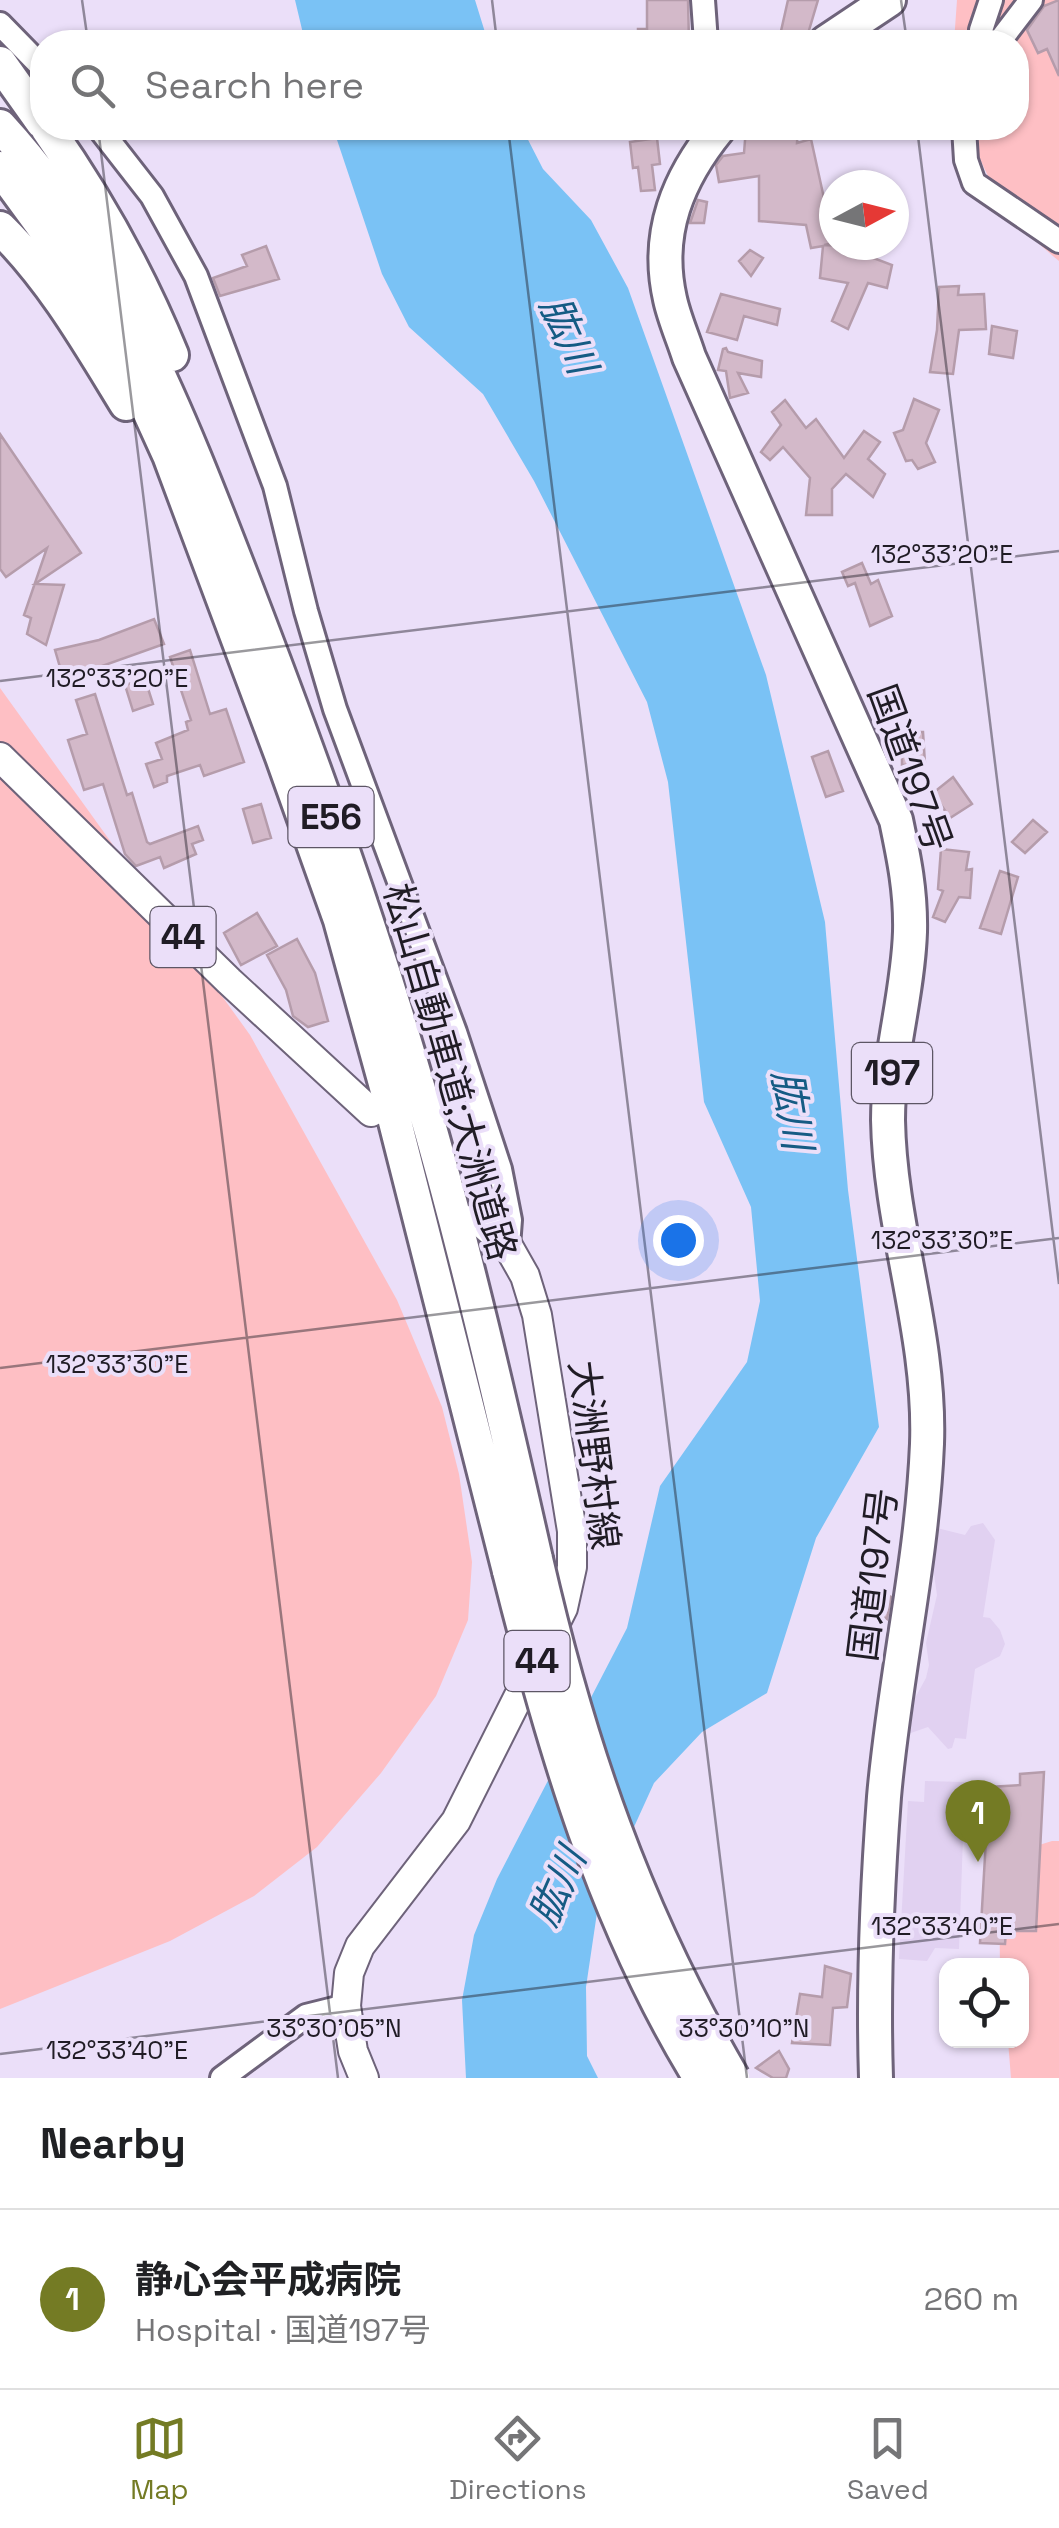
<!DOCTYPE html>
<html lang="en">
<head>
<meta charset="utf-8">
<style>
	:root { --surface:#fff; --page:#f2f2f2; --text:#202124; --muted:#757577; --line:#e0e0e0; --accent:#747b24 }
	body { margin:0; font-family:"Space Grotesk","Noto Sans JP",sans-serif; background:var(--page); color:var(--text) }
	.controls { position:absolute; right:30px; bottom:30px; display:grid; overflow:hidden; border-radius:20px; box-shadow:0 2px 8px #0004 }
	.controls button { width:90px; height:90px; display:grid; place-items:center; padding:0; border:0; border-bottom:2px solid var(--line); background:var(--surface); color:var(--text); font:50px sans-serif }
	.compass { position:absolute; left:819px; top:170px; width:90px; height:90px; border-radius:50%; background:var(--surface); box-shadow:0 2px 8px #0004; rotate:83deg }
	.you { position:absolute; left:678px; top:1240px; width:35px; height:35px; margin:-25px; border:8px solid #fff; border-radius:50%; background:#1a73e8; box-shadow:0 0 0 15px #1a73e833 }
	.badge { display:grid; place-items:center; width:65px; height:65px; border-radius:50%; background:var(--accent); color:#fff; font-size:32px; font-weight:700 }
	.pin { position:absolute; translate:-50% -82px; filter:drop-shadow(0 2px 5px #0008) }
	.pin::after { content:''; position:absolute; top:52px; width:35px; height:30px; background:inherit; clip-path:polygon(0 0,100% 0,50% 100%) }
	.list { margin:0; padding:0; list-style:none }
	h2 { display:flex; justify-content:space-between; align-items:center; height:130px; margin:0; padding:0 40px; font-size:42px }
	h2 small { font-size:32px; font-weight:400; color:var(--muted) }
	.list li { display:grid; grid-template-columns:65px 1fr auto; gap:30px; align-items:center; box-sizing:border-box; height:180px; padding:0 40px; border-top:2px solid var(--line) }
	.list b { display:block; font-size:38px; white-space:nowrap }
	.list p { margin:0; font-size:32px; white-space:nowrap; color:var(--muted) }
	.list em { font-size:32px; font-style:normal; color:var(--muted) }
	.icon { flex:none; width:55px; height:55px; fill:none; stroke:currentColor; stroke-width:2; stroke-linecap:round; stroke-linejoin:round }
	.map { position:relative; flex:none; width:1059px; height:2078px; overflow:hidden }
	.search { position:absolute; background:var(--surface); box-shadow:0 2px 8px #0004; left:30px; right:30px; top:30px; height:110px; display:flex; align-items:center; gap:25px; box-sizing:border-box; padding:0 35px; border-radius:40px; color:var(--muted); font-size:38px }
	.sheet { height:310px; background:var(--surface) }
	nav { display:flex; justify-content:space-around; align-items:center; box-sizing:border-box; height:140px; border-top:2px solid var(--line); background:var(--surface); font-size:28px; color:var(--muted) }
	nav a { display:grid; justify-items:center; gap:5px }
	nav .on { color:var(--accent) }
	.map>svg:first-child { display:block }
</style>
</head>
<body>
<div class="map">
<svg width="1059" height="2078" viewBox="0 0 1059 2078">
	<rect width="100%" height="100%" fill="#ebdff9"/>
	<path fill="#e1d1f1" d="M 983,1523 L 995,1540 L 983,1617 L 990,1618 L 1000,1630 L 1005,1644 L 1000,1656 L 975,1669 L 966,1739 L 955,1738 L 952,1748 L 948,1749 L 928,1727 L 905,1735 L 909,1709 L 926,1678 L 929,1665 L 926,1643 L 937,1595 L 931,1553 L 937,1528 L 965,1535 L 971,1526 Z
		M 925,1781 L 965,1782 L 959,1949 L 935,1948 L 927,1961 L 899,1959 L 908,1801 L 924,1802 Z"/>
	<path fill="#febfc4" d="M 957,0 L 1059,0 L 1059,261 C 1005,217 993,191 967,128 L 1016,128 L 1016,42 L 954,42 Z
		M 0,688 L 250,1035 L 397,1300 L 442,1407 L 459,1474 L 472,1562 L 468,1620 L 436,1696 L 381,1773 L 317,1847 L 254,1896 L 170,1941 L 0,2009 Z
		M 1052,1841 L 1059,1841 L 1059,2078 L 1011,2078 L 1008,2041 L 1022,2040 L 1022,1966 L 1000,1966 L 999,1893 L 1020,1851 Z"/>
	<path fill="#7ac2f5" d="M 295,0 L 475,0 L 488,42 L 305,42 Z
		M 333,128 L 522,128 L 543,169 L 591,220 L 628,288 L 766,675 L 825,922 L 848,1190 L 879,1427 L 816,1538 L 767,1693 L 702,1732 L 654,1783 L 598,1906 L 586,1987 L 587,2056 L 598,2078 L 466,2078 L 462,2000 L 474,1935 L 497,1879 L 627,1628 L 660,1486 L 747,1362 L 760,1301 L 751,1207 L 704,1102 L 668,782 L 647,702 L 534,481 L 483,394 L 409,327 L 382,274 Z"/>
	<path fill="#d3b9c9" stroke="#b59cab" stroke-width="2.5" d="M 647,0 L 688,0 L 689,42 L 638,42 L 638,29 L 647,29 Z
		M 788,0 L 818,0 L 807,37 L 781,31 Z
		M 1059,0 L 1059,76 L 1047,49 L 1038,53 L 1027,30 L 1044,6 Z
		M 746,128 L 798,128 L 797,143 L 811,139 L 827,212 L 834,210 L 834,243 L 824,245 L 871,247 L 868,256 L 892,265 L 887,288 L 868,283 L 848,329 L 832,321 L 848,283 L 820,278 L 823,246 L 811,248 L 806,225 L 759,221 L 759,176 L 719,182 L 716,165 L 723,156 L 744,153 Z
		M 657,138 L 660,164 L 652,165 L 655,190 L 641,191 L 638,167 L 633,168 L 630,142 Z
		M 698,200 L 707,202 L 704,223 L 690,223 Z
		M 266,246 L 279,279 L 220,296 L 213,278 L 247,266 L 242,255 Z
		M 750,250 L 763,258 L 751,276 L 739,261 Z
		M 959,286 L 958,295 L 984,294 L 986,329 L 959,330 L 953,374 L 930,372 L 937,330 L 939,287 Z
		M 721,294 L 780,309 L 777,325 L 744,316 L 737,340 L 707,332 Z
		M 992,326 L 1017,331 L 1013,358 L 989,354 Z
		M 726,348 L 728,352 L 762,361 L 761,377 L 738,373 L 748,393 L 730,398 L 726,371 L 718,370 L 723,349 Z
		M 914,399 L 939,410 L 926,443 L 935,462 L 918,469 L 912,460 L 906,461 L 894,433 L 903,430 Z
		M 785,400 L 806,428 L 816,419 L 844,458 L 864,431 L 880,442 L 868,459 L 885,474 L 873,497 L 846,474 L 832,489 L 832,515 L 806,515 L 810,478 L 783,447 L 770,460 L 761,452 L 781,425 L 772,412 Z
		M 0,434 L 81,553 L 35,584 L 64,585 L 46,645 L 27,634 L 31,618 L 24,615 L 47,548 L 6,577 L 0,569 Z
		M 862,563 L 871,584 L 878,580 L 892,616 L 870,626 L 855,583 L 848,586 L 842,572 Z
		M 154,619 L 164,644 L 88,671 L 89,674 L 69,682 L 67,673 L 62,674 L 55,650 L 99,640 Z
		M 190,650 L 210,714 L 226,709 L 244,762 L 204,776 L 200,765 L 167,776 L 167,782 L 154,787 L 146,764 L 162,759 L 156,743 L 188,730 L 186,722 L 191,720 L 170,657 Z
		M 145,679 L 153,704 L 133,711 L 125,685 Z
		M 95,694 L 127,795 L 132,793 L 147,842 L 150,844 L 198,826 L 203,840 L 192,844 L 196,854 L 164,868 L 160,857 L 136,866 L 125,854 L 103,784 L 84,790 L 68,740 L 87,734 L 76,700 Z
		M 902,732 L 923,732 L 925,764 L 902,765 Z
		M 828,751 L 843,791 L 826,797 L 812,757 Z
		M 953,777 L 972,804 L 950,818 L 933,793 Z
		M 261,804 L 271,838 L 253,843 L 243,809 Z
		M 1033,820 L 1047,832 L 1025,853 L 1012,842 Z
		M 941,849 L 969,852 L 966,870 L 972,869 L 970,898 L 959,897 L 945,922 L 933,917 L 943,891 L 938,889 Z
		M 1000,871 L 1018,877 L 1001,934 L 980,928 Z
		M 257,913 L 277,946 L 241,965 L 224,933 Z
		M 297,939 L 315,973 L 328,1021 L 308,1027 L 293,1016 L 286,990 L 267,955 Z
		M 882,1592 L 891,1597 L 887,1619 L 873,1610 Z
		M 1044,1772 L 1036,1931 L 1006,1931 L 1005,1944 L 980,1943 L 989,1787 L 1020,1785 L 1020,1774 Z
		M 825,1966 L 851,1974 L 847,2007 L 833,2008 L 830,2045 L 792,2043 L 800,1994 L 822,1997 Z
		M 779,2051 L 789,2069 L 786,2078 L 773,2078 L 756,2068 Z"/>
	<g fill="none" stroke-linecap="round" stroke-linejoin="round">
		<defs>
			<path id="minor" d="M 703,0 L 706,42
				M 0,24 L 42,67
				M 982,42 L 981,30 L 991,0
				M 999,42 L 1031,0
				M 99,128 L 152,196 L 196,276 L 275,486 L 306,611 L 335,709 L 455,1032 L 500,1169 L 510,1220 L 508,1246
				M 964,128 L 966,160 L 974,183 L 1059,241
				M 222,2078 L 306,2016 L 346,2006"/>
			<path id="major" d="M 0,757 L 229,981 L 371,1112
				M 364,2078 L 353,2051 L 346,2006 L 349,1973 L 360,1946 L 456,1821 L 563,1608 L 572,1567 L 572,1531 L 537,1315 L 525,1276 L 508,1246 L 476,1218"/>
			<path id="highway" d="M 826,42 L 889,0
				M 0,63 L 42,122
				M 0,126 C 122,259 185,430 249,595 C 312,759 372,925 420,1093 C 465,1247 501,1404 536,1559
				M 47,128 C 97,199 139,274 172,355
				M 719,128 C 678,178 655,233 670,299 C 674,318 683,338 689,357 L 896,820 C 904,858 911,892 910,932 C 908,995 888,1057 888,1120 C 890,1229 931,1334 927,1444 C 922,1563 894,1679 884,1797 C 877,1890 873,1985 876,2078
				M 0,168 L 82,280 L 123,354 L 169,455 L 282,757 L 340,920 L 389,1098 L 509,1571
				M 0,228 C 52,279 88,342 126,404"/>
		</defs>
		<use href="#minor" stroke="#6e637a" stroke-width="28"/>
		<use href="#major" stroke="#6e637a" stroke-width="32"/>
		<use href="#highway" stroke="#6e637a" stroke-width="38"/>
		<use href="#minor" stroke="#fff" stroke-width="22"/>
		<use href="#major" stroke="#fff" stroke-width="28"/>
		<use href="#highway" stroke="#fff" stroke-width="32"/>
		<defs>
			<path id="highway-bridge" d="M 536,1559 C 579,1747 635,1911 733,2078
				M 509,1571 C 553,1746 604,1922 700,2078"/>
		</defs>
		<use href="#highway-bridge" stroke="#6e637a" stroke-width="38" stroke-linecap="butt"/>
		<use href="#highway-bridge" stroke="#fff" stroke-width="32"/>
	</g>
	<path fill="none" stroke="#201c25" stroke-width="2.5" stroke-opacity="0.45" d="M 82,0 L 88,42M 492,0 L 497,42M 901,0 L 907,42M 98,128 L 338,2078M 508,128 L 747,2078M 917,128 L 1059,1284M 0,681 L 1059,551M 0,1368 L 1059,1238M 0,2054 L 1059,1924"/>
	<g text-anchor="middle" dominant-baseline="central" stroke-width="8" stroke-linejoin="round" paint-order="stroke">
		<g fill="#ebdff9" stroke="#5d5665" stroke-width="2.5">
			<rect x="288.5" y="787" width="85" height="60" rx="8"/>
			<rect x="150.5" y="907" width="65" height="60" rx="8"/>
			<rect x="852" y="1043" width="80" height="60" rx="8"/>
			<rect x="504.5" y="1631" width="65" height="60" rx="8"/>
		</g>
		<g font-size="35" font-weight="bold" fill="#201c25">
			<text x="331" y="817">E56</text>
			<text x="183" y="937">44</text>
			<text x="892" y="1073">197</text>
			<text x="537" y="1661">44</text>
		</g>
		<g font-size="38" fill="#201c25" stroke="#ebdff9">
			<text transform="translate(910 768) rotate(70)">国道197号</text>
			<text transform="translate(450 1072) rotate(74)">松山自動車道;大洲道路</text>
			<text transform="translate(594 1455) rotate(83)">大洲野村線</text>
			<text transform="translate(873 1575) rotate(-83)">国道197号</text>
		</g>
		<g font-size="40" font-style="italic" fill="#155b84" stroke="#ebdff9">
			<text transform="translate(568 335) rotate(66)">肱川</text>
			<text transform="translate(792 1110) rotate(81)">肱川</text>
			<text transform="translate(558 1887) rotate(-66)">肱川</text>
		</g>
	</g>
	<g font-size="25" text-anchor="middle" fill="#201c25" stroke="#ebdff9" stroke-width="8" stroke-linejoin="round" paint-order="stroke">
		<text x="942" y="563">132°33'20"E</text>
		<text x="117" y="687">132°33'20"E</text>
		<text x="942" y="1249">132°33'30"E</text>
		<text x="117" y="1373">132°33'30"E</text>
		<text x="942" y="1935">132°33'40"E</text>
		<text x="334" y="2037">33°30'05"N</text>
		<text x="744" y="2037">33°30'10"N</text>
		<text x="117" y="2059">132°33'40"E</text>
	</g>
</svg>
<div class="controls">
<button><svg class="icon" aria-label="locate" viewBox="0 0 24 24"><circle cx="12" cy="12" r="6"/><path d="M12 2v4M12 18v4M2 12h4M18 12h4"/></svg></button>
</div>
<svg class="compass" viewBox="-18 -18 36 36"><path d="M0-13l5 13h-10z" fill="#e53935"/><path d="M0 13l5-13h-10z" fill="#757577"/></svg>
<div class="you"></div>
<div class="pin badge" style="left:978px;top:1862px">1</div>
<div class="search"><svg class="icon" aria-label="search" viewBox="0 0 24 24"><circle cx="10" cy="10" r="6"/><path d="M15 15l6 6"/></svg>Search here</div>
</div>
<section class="sheet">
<h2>Nearby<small></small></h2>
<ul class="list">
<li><span class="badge">1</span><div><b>静心会平成病院</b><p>Hospital · 国道197号</p></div><em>260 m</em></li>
</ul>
</section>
<nav>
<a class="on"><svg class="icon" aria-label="map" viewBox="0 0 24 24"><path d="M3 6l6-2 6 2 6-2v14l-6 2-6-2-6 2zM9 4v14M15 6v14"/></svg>Map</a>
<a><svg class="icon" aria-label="directions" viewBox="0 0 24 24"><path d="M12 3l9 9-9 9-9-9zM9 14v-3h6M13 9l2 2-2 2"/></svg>Directions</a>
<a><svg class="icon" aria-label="saved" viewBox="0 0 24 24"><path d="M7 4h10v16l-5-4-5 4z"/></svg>Saved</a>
</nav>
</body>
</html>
